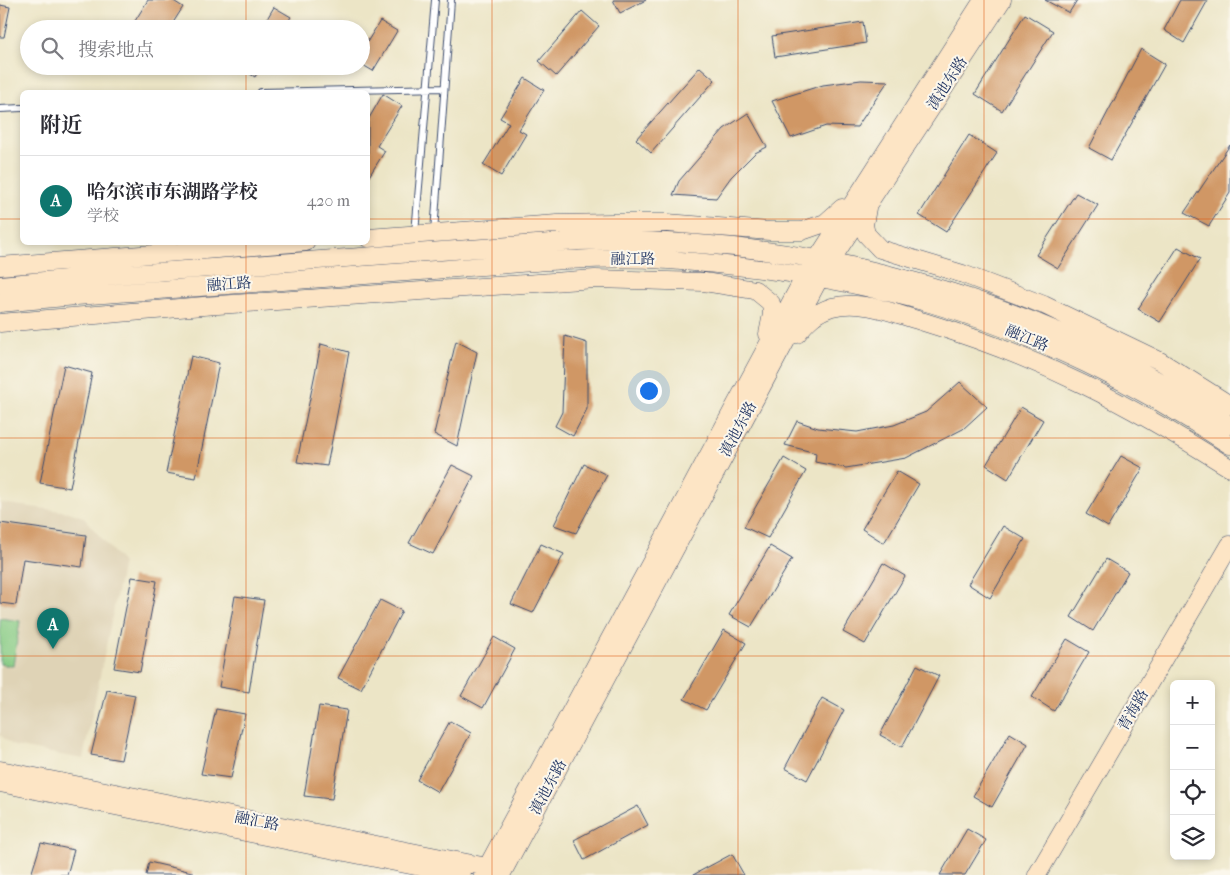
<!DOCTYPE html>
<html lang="zh">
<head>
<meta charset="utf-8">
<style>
	:root { --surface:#fff; --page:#f2f2f3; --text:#2b2b33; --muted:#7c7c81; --line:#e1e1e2; --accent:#0f766e }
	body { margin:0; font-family:"IM FELL French Canon","Noto Serif SC",serif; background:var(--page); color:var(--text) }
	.controls { position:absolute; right:15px; bottom:15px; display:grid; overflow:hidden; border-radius:8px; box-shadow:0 2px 8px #0003 }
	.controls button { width:45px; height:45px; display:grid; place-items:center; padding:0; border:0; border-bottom:1px solid var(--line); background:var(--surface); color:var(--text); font:25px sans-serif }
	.you { position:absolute; left:648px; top:390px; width:18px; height:18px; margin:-12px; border:4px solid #fff; border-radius:50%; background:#1a73e8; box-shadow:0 0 0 8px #1a73e833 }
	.badge { display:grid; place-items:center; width:32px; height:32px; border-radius:50%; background:var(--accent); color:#fff; font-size:16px; font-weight:700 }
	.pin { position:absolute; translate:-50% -41px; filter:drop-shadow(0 1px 2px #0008) }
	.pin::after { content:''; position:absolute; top:26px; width:18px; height:15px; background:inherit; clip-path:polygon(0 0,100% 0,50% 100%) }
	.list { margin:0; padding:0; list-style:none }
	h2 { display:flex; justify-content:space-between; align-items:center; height:65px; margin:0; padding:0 20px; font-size:21px }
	h2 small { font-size:16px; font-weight:400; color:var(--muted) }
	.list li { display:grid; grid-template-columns:32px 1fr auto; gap:15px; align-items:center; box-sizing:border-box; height:90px; padding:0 20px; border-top:1px solid var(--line) }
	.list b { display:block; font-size:19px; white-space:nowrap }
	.list p { margin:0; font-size:16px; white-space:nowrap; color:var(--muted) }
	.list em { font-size:16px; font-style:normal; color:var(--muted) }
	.icon { flex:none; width:28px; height:28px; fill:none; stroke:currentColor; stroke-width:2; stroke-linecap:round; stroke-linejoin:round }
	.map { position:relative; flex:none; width:1230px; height:875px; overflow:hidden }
	.search { position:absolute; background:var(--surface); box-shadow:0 2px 8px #0003; left:20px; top:20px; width:350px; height:55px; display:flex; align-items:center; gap:12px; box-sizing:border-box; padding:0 18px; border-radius:28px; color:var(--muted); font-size:19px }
	.panel { position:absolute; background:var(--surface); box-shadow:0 2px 8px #0003; left:20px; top:90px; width:350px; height:155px; border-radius:8px }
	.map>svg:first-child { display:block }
</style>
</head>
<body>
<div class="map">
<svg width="1230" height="875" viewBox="0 0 1230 875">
	<rect width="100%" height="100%" fill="#fbf7ec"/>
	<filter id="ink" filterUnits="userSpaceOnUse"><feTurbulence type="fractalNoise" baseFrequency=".02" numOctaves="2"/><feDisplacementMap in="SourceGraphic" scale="10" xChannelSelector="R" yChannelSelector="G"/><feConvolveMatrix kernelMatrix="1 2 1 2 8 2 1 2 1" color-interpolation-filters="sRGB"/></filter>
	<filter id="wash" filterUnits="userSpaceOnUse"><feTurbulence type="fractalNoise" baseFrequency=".0096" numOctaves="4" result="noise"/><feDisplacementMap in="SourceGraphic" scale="20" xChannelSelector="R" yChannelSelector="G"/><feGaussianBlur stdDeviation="1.12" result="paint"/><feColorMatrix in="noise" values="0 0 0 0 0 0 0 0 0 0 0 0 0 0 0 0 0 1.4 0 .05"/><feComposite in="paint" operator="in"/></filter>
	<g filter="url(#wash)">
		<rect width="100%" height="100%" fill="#ece5c6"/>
		<path fill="#dfd3b6" d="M 0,503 L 69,512 L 83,517 L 123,563 L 83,759 L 14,746 L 0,735 Z"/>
		<path fill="#87cb84" stroke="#517d71" d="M 0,618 L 20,621 L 13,666 L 0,664 Z"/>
		<g id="blocks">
			<path fill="#d09765" d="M 148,0 L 172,0 L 183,7 L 169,29 L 130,29 Z
				M 613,0 L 646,0 L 620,13 Z
				M 1045,0 L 1077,0 L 1069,13 Z
				M 1180,0 L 1208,0 L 1184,43 L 1164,30 Z
				M 0,5 L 10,7 L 4,37 L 0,37 Z
				M 274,7 L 291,17 L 283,29 L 261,29 Z
				M 582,11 L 599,26 L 556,76 L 539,61 Z
				M 1025,14 L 1053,31 L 1002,111 L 975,94 Z
				M 380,21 L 397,31 L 373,71 L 361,64 L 361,52 Z
				M 863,22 L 866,43 L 775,57 L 772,36 Z
				M 1141,49 L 1165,64 L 1111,160 L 1089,148 Z
				M 237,66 L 261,66 L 255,77 Z
				M 700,67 L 715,80 L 651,153 L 636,139 Z
				M 525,78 L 544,90 L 519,130 L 526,134 L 501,176 L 483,165 L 509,123 L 500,118 Z
				M 861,80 L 888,81 L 857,127 L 826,126 L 791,138 L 772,101 L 823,85 Z
				M 383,94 L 402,106 L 377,146 L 385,151 L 368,178 L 368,120 Z
				M 748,113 L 767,147 L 755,153 L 731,177 L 716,198 L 673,195 L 679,181 L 724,129 Z
				M 969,135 L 997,153 L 946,232 L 919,215 Z
				M 1230,145 L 1230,193 L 1209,226 L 1184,213 Z
				M 1076,193 L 1098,205 L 1058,268 L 1036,255 Z
				M 1178,247 L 1200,259 L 1160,322 L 1138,309 Z
				M 565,336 L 587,343 L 587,409 L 573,436 L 555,426 L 562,412 Z
				M 456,341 L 477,352 L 457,446 L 434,434 Z
				M 321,344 L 349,352 L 327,466 L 297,462 Z
				M 191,356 L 219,363 L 196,478 L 166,473 Z
				M 64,365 L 92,373 L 70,488 L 40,483 Z
				M 960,382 L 987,407 L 963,429 L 906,458 L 846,468 L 815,462 L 816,453 L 785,445 L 797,421 L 818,428 L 857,432 L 894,425 L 926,412 Z
				M 1021,407 L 1043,420 L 1008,479 L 986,465 Z
				M 1121,456 L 1143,468 L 1108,527 L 1086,514 Z
				M 784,458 L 806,471 L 768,538 L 744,527 Z
				M 584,464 L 607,475 L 576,533 L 554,525 Z
				M 452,465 L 474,476 L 433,554 L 409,543 Z
				M 897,471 L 919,484 L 884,543 L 862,529 Z
				M 0,523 L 86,535 L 82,567 L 23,559 L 16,605 L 0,603 Z
				M 1003,526 L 1025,539 L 990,598 L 968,584 Z
				M 541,544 L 564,554 L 533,613 L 511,604 Z
				M 770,546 L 792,559 L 751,627 L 729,615 Z
				M 1106,559 L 1128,572 L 1093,631 L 1071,617 Z
				M 883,563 L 905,576 L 865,644 L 843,632 Z
				M 132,577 L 157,581 L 140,672 L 114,668 Z
				M 235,596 L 264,600 L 249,692 L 219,687 Z
				M 380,600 L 402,611 L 361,689 L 338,678 Z
				M 724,630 L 746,643 L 706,710 L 684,699 Z
				M 494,637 L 515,649 L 483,708 L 461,696 Z
				M 1067,639 L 1089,652 L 1054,711 L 1032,697 Z
				M 917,665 L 939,676 L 902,747 L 880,735 Z
				M 107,690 L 135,695 L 121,760 L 91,755 Z
				M 822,698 L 844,710 L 807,780 L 785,768 Z
				M 319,706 L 347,710 L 332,799 L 304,796 Z
				M 216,709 L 245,714 L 231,778 L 201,774 Z
				M 450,721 L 471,733 L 438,792 L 417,780 Z
				M 1010,733 L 1028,744 L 992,807 L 973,796 Z
				M 638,806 L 648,825 L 584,860 L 574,840 Z
				M 967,829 L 986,840 L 965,875 L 940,875 Z
				M 41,843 L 74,850 L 67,875 L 31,875 Z
				M 732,854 L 744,875 L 693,875 Z
				M 149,862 L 192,872 L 192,875 L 146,875 Z"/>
		</g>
	</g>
	<g filter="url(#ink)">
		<use href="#blocks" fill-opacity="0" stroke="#3a4a6e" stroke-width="1"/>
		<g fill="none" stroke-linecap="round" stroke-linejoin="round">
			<defs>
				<path id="lane" d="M 261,92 L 444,88
					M 0,109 L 22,108
					M 434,232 L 451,0
					M 415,233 L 435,0"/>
				<path id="secondary" d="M 867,208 L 864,225 L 866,234 L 880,249 L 963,274 L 1044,305 L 1160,361 L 1230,405
					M 368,238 L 557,224 L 612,223 L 667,223 L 770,231 L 802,231 L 825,223 L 842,208
					M 0,266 L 306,242
					M 0,285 L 88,277 L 577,241 C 806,234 1039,297 1230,425
					M 0,303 L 76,296 C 195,287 315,279 434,270 C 512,264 590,255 668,260 C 757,266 847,279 933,304 C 1036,334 1141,386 1230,445
					M 0,323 L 203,306 L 595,279 L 704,282 L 755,290 L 771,303 L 772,314 L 768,334
					M 797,334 C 807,321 816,312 832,307 C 862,299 896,314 924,322 C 1040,357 1129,404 1230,468
					M 0,770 L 497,869
					M 0,783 L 461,875
					M 483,875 L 798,289 L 983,0
					M 501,875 L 820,277 L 1002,0
					M 1037,875 L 1230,545"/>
			</defs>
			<use href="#lane" stroke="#3a4a6e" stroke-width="8"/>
			<use href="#secondary" stroke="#3a4a6e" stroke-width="19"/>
			<use href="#lane" stroke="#fff" stroke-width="6"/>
			<use href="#secondary" stroke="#fde5c5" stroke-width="18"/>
		</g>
	</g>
	<path fill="none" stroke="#de5710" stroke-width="1" stroke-opacity="0.55" d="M 246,0 L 246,29M 492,0 L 492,875M 738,0 L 738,875M 984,0 L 984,875M 246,66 L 246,92M 0,219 L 22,219M 368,219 L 1230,219M 246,242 L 246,875M 0,438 L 1230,438M 0,656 L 1230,656"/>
	<g text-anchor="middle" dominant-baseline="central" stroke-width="4" stroke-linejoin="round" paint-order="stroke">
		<g font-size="15" fill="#1b2f5e" stroke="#fbf7ec">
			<text transform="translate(947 83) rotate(-57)">滇池东路</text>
			<text x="633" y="259">融江路</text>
			<text transform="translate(229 284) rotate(-4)">融江路</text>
			<text transform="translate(1027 338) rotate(23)">融江路</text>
			<text transform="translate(738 429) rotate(-62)">滇池东路</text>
			<text transform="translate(1133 710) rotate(-60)">青海路</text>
			<text transform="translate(548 787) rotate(-62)">滇池东路</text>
			<text transform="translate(257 821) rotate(11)">融汇路</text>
		</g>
	</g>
</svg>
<div class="controls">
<button>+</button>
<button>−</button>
<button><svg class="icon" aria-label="locate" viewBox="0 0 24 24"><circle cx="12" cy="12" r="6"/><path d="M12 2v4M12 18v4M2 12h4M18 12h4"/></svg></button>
<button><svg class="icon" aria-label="layers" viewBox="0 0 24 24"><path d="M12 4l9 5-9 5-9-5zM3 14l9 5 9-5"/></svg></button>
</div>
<div class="you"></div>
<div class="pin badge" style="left:53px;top:649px">A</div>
<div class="search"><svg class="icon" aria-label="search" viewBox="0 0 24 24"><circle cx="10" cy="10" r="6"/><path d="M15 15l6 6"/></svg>搜索地点</div>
<section class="panel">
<h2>附近<small></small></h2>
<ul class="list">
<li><span class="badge">A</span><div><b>哈尔滨市东湖路学校</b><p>学校</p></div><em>420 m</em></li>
</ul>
</section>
</div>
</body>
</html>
